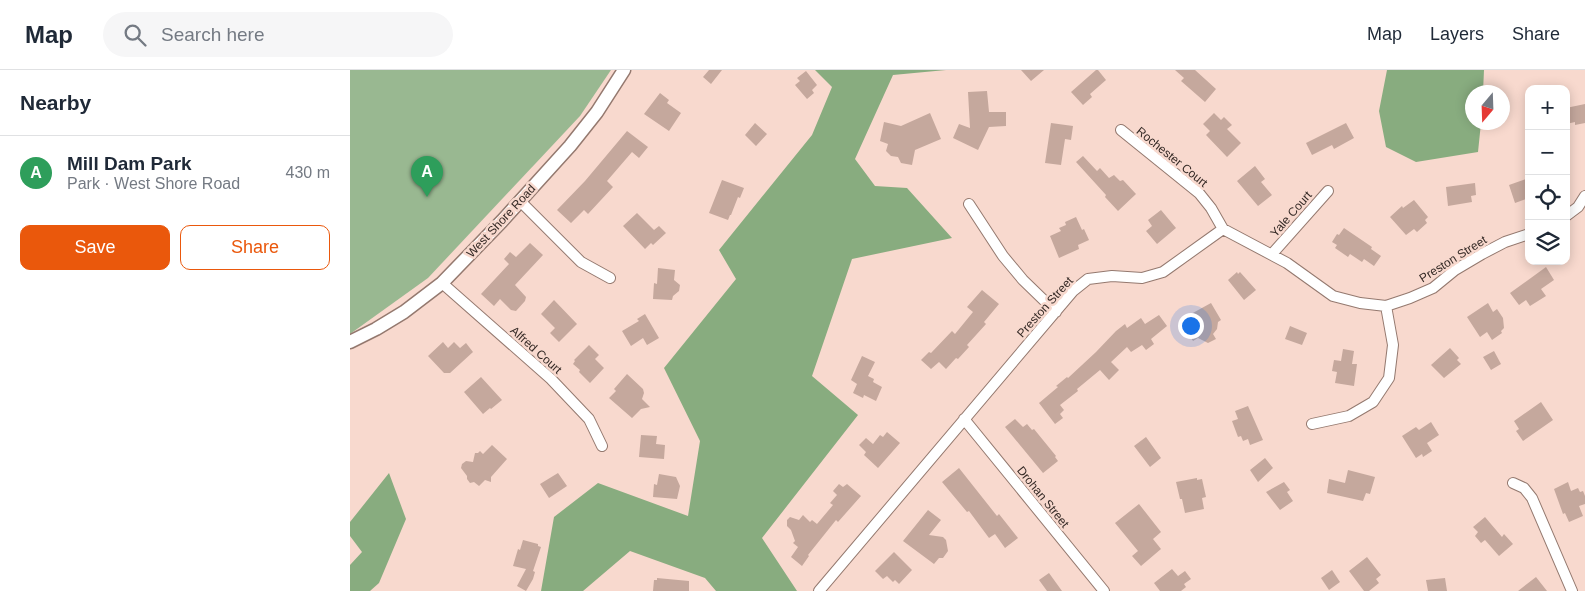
<!DOCTYPE html>
<html lang="en">
<head>
<meta charset="utf-8">
<style>
	:root { --surface:#fff; --page:#f6f6f7; --text:#1f2937; --muted:#747a83; --line:#e0e1e3; --accent:#ea580c }
	body { margin:0; font-family:Helvetica,sans-serif; background:var(--page); color:var(--text) }
	.controls { position:absolute; right:15px; top:15px; display:grid; overflow:hidden; border-radius:10px; box-shadow:0 2px 12px #0003 }
	.controls button { width:45px; height:45px; display:grid; place-items:center; padding:0; border:0; border-bottom:1px solid var(--line); background:var(--surface); color:var(--text); font:25px sans-serif }
	.compass { position:absolute; left:1115px; top:15px; width:45px; height:45px; border-radius:50%; background:var(--surface); box-shadow:0 2px 12px #0003; rotate:199deg }
	.you { position:absolute; left:840px; top:255px; width:18px; height:18px; margin:-12px; border:4px solid #fff; border-radius:50%; background:#1a73e8; box-shadow:0 0 0 8px #1a73e833 }
	.badge { display:grid; place-items:center; width:32px; height:32px; border-radius:50%; background:var(--accent); color:#fff; font-size:16px; font-weight:700 }
	.pin { position:absolute; translate:-50% -41px; filter:drop-shadow(0 1px 2px #0008) }
	.pin::after { content:''; position:absolute; top:26px; width:18px; height:15px; background:inherit; clip-path:polygon(0 0,100% 0,50% 100%) }
	.list { margin:0; padding:0; list-style:none }
	h2 { display:flex; justify-content:space-between; align-items:center; height:65px; margin:0; padding:0 20px; font-size:21px }
	h2 small { font-size:16px; font-weight:400; color:var(--muted) }
	.list li { display:grid; grid-template-columns:32px 1fr auto; gap:15px; align-items:center; box-sizing:border-box; height:75px; padding:0 20px; border-top:1px solid var(--line) }
	.list b { display:block; font-size:19px; white-space:nowrap }
	.list p { margin:0; font-size:16px; white-space:nowrap; color:var(--muted) }
	.list em { font-size:16px; font-style:normal; color:var(--muted) }
	.actions { display:flex; gap:10px; padding:15px 20px }
	.actions a { flex:1; padding:11px 0; border:1px solid var(--accent); border-radius:10px; text-align:center; font-size:18px; color:var(--accent) }
	.actions .main { background:var(--accent); color:#fff }
	.icon { flex:none; width:28px; height:28px; fill:none; stroke:currentColor; stroke-width:2; stroke-linecap:round; stroke-linejoin:round }
	.map { position:relative; flex:none; width:1235px; height:521px; overflow:hidden }
	header { display:flex; align-items:center; gap:30px; box-sizing:border-box; height:70px; padding:0 25px; background:var(--surface); border-bottom:1px solid var(--line) }
	header strong { font-size:24px }
	nav { display:flex; gap:28px; margin-inline-start:auto; font-size:18px }
	.search { width:350px; height:45px; background:var(--page); display:flex; align-items:center; gap:12px; box-sizing:border-box; padding:0 18px; border-radius:28px; color:var(--muted); font-size:19px }
	main { display:flex }
	aside { flex:1; background:var(--surface) }
	.map>svg:first-child { display:block }
</style>
</head>
<body>
<header>
<strong>Map</strong>
<div class="search"><svg class="icon" aria-label="search" viewBox="0 0 24 24"><circle cx="10" cy="10" r="6"/><path d="M15 15l6 6"/></svg>Search here</div>
<nav><a>Map</a><a>Layers</a><a>Share</a></nav>
</header>
<main>
<aside>
<h2>Nearby<small></small></h2>
<ul class="list">
<li><span class="badge" style="background:#2e9e5b">A</span><div><b>Mill Dam Park</b><p>Park · West Shore Road</p></div><em>430 m</em></li>
</ul>
<div class="actions"><a class="main">Save</a><a>Share</a></div>
</aside>
<div class="map">
<svg width="1235" height="521" viewBox="0 0 1235 521">
	<rect width="100%" height="100%" fill="#f8d9ce"/>
	<path fill="#99b891" d="M 0,0 L 261,0 L 230,46 L 78,208 L 0,264 Z"/>
	<path fill="#88ac7f" d="M 465,0 L 596,0 L 543,5 L 505,89 L 525,116 L 557,118 L 602,168 L 502,189 L 462,306 L 508,345 L 412,468 L 447,521 L 366,521 L 355,508 L 280,481 L 233,521 L 191,521 L 204,447 L 248,413 L 338,446 L 350,371 L 314,298 L 386,209 L 369,180 L 462,65 L 482,17 Z
		M 1037,0 L 1134,0 L 1133,22 L 1122,22 L 1122,52 L 1131,53 L 1128,82 L 1066,92 L 1036,77 L 1029,41 Z
		M 39,403 L 56,449 L 29,513 L 20,521 L 0,521 L 0,495 L 12,482 L 0,466 L 0,452 Z"/>
	<path fill="#c5a89d" d="M 359,0 L 372,0 L 361,14 L 353,7 Z
		M 671,0 L 694,0 L 681,11 Z
		M 746,0 L 748,0 L 756,10 L 740,24 L 742,27 L 733,35 L 721,22 Z
		M 825,0 L 845,0 L 866,19 L 855,32 L 831,11 L 834,8 Z
		M 456,1 L 467,15 L 462,20 L 464,23 L 457,29 L 445,15 L 450,11 L 447,8 Z
		M 637,21 L 639,42 L 656,42 L 656,56 L 639,57 L 628,80 L 603,68 L 609,54 L 620,58 L 618,22 Z
		M 310,23 L 319,30 L 317,33 L 331,43 L 319,61 L 294,44 Z
		M 1235,34 L 1235,53 L 1225,55 L 1225,52 L 1216,54 L 1216,38 Z
		M 580,43 L 591,69 L 565,80 L 562,95 L 551,93 L 548,87 L 541,86 L 536,81 L 538,74 L 530,71 L 534,52 L 551,56 Z
		M 864,43 L 871,50 L 874,47 L 882,55 L 877,59 L 891,73 L 877,87 L 856,65 L 860,61 L 853,54 Z
		M 405,53 L 417,64 L 406,76 L 395,65 Z
		M 701,53 L 723,56 L 721,70 L 715,69 L 711,95 L 695,93 Z
		M 996,53 L 1004,68 L 984,79 L 982,75 L 962,85 L 956,73 Z
		M 277,61 L 298,77 L 289,88 L 282,82 L 257,111 L 263,117 L 238,144 L 234,140 L 221,153 L 207,140 L 235,111 Z
		M 733,86 L 747,101 L 750,98 L 759,108 L 764,105 L 770,111 L 773,110 L 786,124 L 768,141 L 755,127 L 756,125 L 726,92 Z
		M 905,96 L 915,109 L 911,112 L 922,125 L 908,136 L 887,111 Z
		M 1179,108 L 1179,128 L 1165,133 L 1159,115 Z
		M 372,110 L 394,118 L 390,128 L 388,127 L 381,145 L 380,145 L 378,150 L 359,143 Z
		M 1125,113 L 1126,125 L 1121,126 L 1122,132 L 1098,136 L 1096,117 Z
		M 1064,130 L 1078,147 L 1075,150 L 1077,153 L 1067,162 L 1064,159 L 1056,165 L 1040,147 L 1052,136 L 1053,138 Z
		M 811,140 L 826,158 L 807,174 L 796,161 L 802,156 L 798,150 Z
		M 287,143 L 304,160 L 309,156 L 316,163 L 303,175 L 301,173 L 295,179 L 273,156 Z
		M 726,147 L 732,160 L 734,159 L 739,170 L 728,175 L 729,179 L 709,188 L 700,166 L 711,161 L 709,158 L 716,155 L 715,152 Z
		M 994,158 L 1022,177 L 1021,179 L 1031,186 L 1024,196 L 1014,189 L 1012,192 L 1000,184 L 998,187 L 985,178 L 987,175 L 982,172 L 987,164 L 989,165 Z
		M 180,173 L 193,185 L 165,215 L 176,227 L 175,231 L 166,241 L 161,240 L 150,229 L 144,236 L 131,224 L 159,194 L 154,189 L 160,182 L 166,187 Z
		M 1196,197 L 1204,210 L 1191,219 L 1196,226 L 1180,236 L 1176,230 L 1169,235 L 1160,223 Z
		M 308,198 L 325,200 L 324,210 L 330,215 L 329,221 L 323,226 L 322,230 L 303,229 L 304,213 L 307,214 Z
		M 887,202 L 888,204 L 890,202 L 906,220 L 894,230 L 878,210 Z
		M 632,220 L 649,234 L 634,252 L 636,254 L 617,275 L 619,277 L 608,289 L 606,288 L 596,299 L 589,292 L 581,299 L 571,290 L 579,282 L 581,283 L 602,261 L 605,264 L 623,242 L 617,237 Z
		M 204,230 L 227,254 L 209,272 L 200,263 L 205,258 L 191,244 Z
		M 861,233 L 871,250 L 868,252 L 867,259 L 863,264 L 866,269 L 858,273 L 848,268 L 843,271 L 830,250 Z
		M 1138,233 L 1143,242 L 1147,239 L 1153,248 L 1154,258 L 1151,261 L 1152,263 L 1142,270 L 1137,262 L 1130,267 L 1117,247 Z
		M 295,244 L 309,268 L 297,275 L 293,268 L 281,276 L 272,261 L 289,251 L 287,249 Z
		M 809,245 L 817,256 L 801,269 L 804,274 L 796,280 L 792,275 L 781,282 L 777,277 L 761,292 L 769,300 L 759,310 L 750,300 L 727,319 L 728,321 L 710,335 L 714,340 L 710,344 L 713,348 L 705,354 L 689,333 L 708,317 L 706,316 L 717,307 L 718,308 L 746,282 L 766,261 L 775,254 L 777,258 L 791,248 L 795,254 Z
		M 940,256 L 957,263 L 952,275 L 935,269 Z
		M 93,272 L 98,278 L 104,272 L 110,278 L 116,273 L 123,282 L 100,303 L 94,303 L 78,286 Z
		M 239,275 L 249,285 L 245,289 L 254,298 L 240,313 L 229,302 L 230,300 L 223,294 L 225,291 L 224,290 Z
		M 1100,278 L 1109,288 L 1107,290 L 1111,294 L 1094,308 L 1081,295 Z
		M 993,279 L 1004,281 L 1002,294 L 1007,294 L 1004,316 L 985,313 L 987,302 L 982,301 L 984,290 L 991,291 Z
		M 1144,281 L 1151,294 L 1141,300 L 1133,287 Z
		M 512,286 L 525,292 L 518,306 L 524,309 L 523,312 L 532,317 L 526,331 L 514,325 L 513,328 L 503,323 L 507,314 L 501,310 Z
		M 277,304 L 293,319 L 294,323 L 292,329 L 300,337 L 291,339 L 282,348 L 259,328 L 266,321 L 264,319 Z
		M 131,307 L 152,330 L 141,339 L 140,338 L 133,344 L 114,322 Z
		M 1191,332 L 1203,350 L 1173,371 L 1166,361 L 1169,359 L 1164,351 Z
		M 898,336 L 913,370 L 900,375 L 898,369 L 893,371 L 891,366 L 888,367 L 882,351 L 888,349 L 885,341 Z
		M 665,349 L 673,357 L 677,354 L 682,360 L 684,359 L 706,386 L 705,387 L 708,391 L 693,403 L 655,357 Z
		M 1081,352 L 1089,365 L 1077,373 L 1082,381 L 1073,387 L 1072,384 L 1066,388 L 1052,366 L 1066,357 L 1069,360 Z
		M 537,362 L 550,373 L 528,398 L 514,385 L 516,382 L 509,375 L 516,368 L 523,374 L 530,365 L 533,367 Z
		M 291,365 L 307,366 L 306,374 L 315,375 L 314,389 L 289,387 Z
		M 796,367 L 811,388 L 800,397 L 784,376 Z
		M 142,375 L 157,389 L 141,407 L 141,412 L 135,410 L 129,416 L 124,412 L 120,413 L 117,409 L 117,406 L 111,398 L 112,394 L 116,391 L 123,392 L 125,383 L 128,383 L 130,381 L 133,384 Z
		M 915,388 L 923,398 L 908,412 L 900,400 Z
		M 609,398 L 647,446 L 649,444 L 668,468 L 655,478 L 645,464 L 639,468 L 619,441 L 617,442 L 592,412 Z
		M 998,400 L 1025,407 L 1020,424 L 1016,423 L 1013,431 L 977,423 L 979,409 L 995,413 Z
		M 208,403 L 217,416 L 199,428 L 190,414 Z
		M 309,404 L 326,407 L 330,416 L 327,429 L 303,427 L 304,414 L 307,415 Z
		M 847,408 L 847,410 L 852,409 L 856,427 L 852,428 L 854,439 L 835,443 L 832,429 L 830,429 L 826,412 Z
		M 934,412 L 940,420 L 937,422 L 943,431 L 930,440 L 916,422 Z
		M 1218,412 L 1221,421 L 1228,418 L 1230,422 L 1233,421 L 1235,426 L 1235,434 L 1229,436 L 1233,446 L 1219,452 L 1215,443 L 1213,444 L 1204,419 Z
		M 489,414 L 493,417 L 497,414 L 511,426 L 488,452 L 486,450 L 458,485 L 459,486 L 452,496 L 441,487 L 448,477 L 443,473 L 445,471 L 441,460 L 437,456 L 437,450 L 440,447 L 449,450 L 453,445 L 460,452 L 462,450 L 467,454 L 483,435 L 480,433 L 487,425 L 483,421 Z
		M 789,434 L 811,462 L 803,469 L 811,479 L 791,496 L 782,486 L 788,481 L 765,453 Z
		M 578,440 L 591,450 L 579,465 L 593,467 L 596,470 L 598,481 L 593,488 L 589,488 L 584,494 L 553,471 Z
		M 1135,447 L 1152,467 L 1154,464 L 1163,474 L 1149,486 L 1135,470 L 1131,473 L 1125,466 L 1128,462 L 1123,457 Z
		M 173,470 L 188,474 L 188,476 L 191,477 L 183,501 L 185,502 L 183,509 L 176,521 L 167,516 L 176,499 L 163,496 L 168,479 L 170,480 Z
		M 544,482 L 562,500 L 549,514 L 545,510 L 543,512 L 537,506 L 533,509 L 525,501 Z
		M 1017,487 L 1031,505 L 1026,509 L 1029,513 L 1019,521 L 1014,521 L 999,501 Z
		M 822,499 L 828,506 L 835,501 L 841,509 L 834,514 L 836,517 L 831,521 L 810,521 L 804,513 Z
		M 982,500 L 990,512 L 979,520 L 971,508 Z
		M 699,503 L 712,521 L 697,521 L 689,510 Z
		M 1186,507 L 1197,521 L 1168,521 Z
		M 307,508 L 339,511 L 339,521 L 303,521 L 304,510 L 307,510 Z
		M 1095,508 L 1097,521 L 1078,521 L 1076,510 Z"/>
	<g fill="none" stroke-linecap="round" stroke-linejoin="round">
		<defs>
			<path id="minor" d="M 771,60 L 849,123 L 861,138 L 873,159
				M 170,131 L 231,192 L 260,208
				M 619,134 L 653,186 L 673,210 L 706,242
				M 1216,146 L 1228,137 L 1235,126
				M 922,184 L 978,121
				M 92,213 L 201,309 L 239,349 L 252,376
				M 614,349 L 754,521
				M 962,354 L 999,346 L 1023,332 L 1039,308 L 1043,275 L 1036,236
				M 1163,413 L 1174,418 L 1182,428 L 1222,521
				M 469,521 L 723,221 L 738,209 L 762,206 L 792,208 L 813,202 L 873,159 L 937,193 L 983,226 L 1010,233 L 1036,236 L 1060,228 L 1083,218 L 1105,200 L 1132,184 L 1155,172 L 1179,164"/>
			<path id="tertiary" d="M 0,272 L 26,259 L 54,242 L 92,213 L 152,151 L 220,76 L 247,42 L 274,0"/>
		</defs>
		<use href="#minor" stroke="#94796f" stroke-width="12"/>
		<use href="#tertiary" stroke="#94796f" stroke-width="15"/>
		<use href="#minor" stroke="#fff" stroke-width="10"/>
		<use href="#tertiary" stroke="#fff" stroke-width="12"/>
	</g>
	<g text-anchor="middle" dominant-baseline="central" stroke-width="5" stroke-linejoin="round" paint-order="stroke">
		<g font-size="12" fill="#352a26" stroke="#f8d9ce">
			<text transform="translate(822 87) rotate(39)">Rochester Court</text>
			<text transform="translate(941 144) rotate(-49)">Yale Court</text>
			<text transform="translate(151 151) rotate(-47)">West Shore Road</text>
			<text transform="translate(1103 189) rotate(-32)">Preston Street</text>
			<text transform="translate(695 237) rotate(-48)">Preston Street</text>
			<text transform="translate(186 280) rotate(42)">Alfred Court</text>
			<text transform="translate(693 427) rotate(51)">Drohan Street</text>
		</g>
	</g>
</svg>
<div class="controls">
<button>+</button>
<button>−</button>
<button><svg class="icon" aria-label="locate" viewBox="0 0 24 24"><circle cx="12" cy="12" r="6"/><path d="M12 2v4M12 18v4M2 12h4M18 12h4"/></svg></button>
<button><svg class="icon" aria-label="layers" viewBox="0 0 24 24"><path d="M12 4l9 5-9 5-9-5zM3 14l9 5 9-5"/></svg></button>
</div>
<svg class="compass" viewBox="-18 -18 36 36"><path d="M0-13l5 13h-10z" fill="#e53935"/><path d="M0 13l5-13h-10z" fill="#747a83"/></svg>
<div class="you"></div>
<div class="pin badge" style="left:77px;top:127px;background:#2e9e5b">A</div>
</div>
</main>
</body>
</html>
